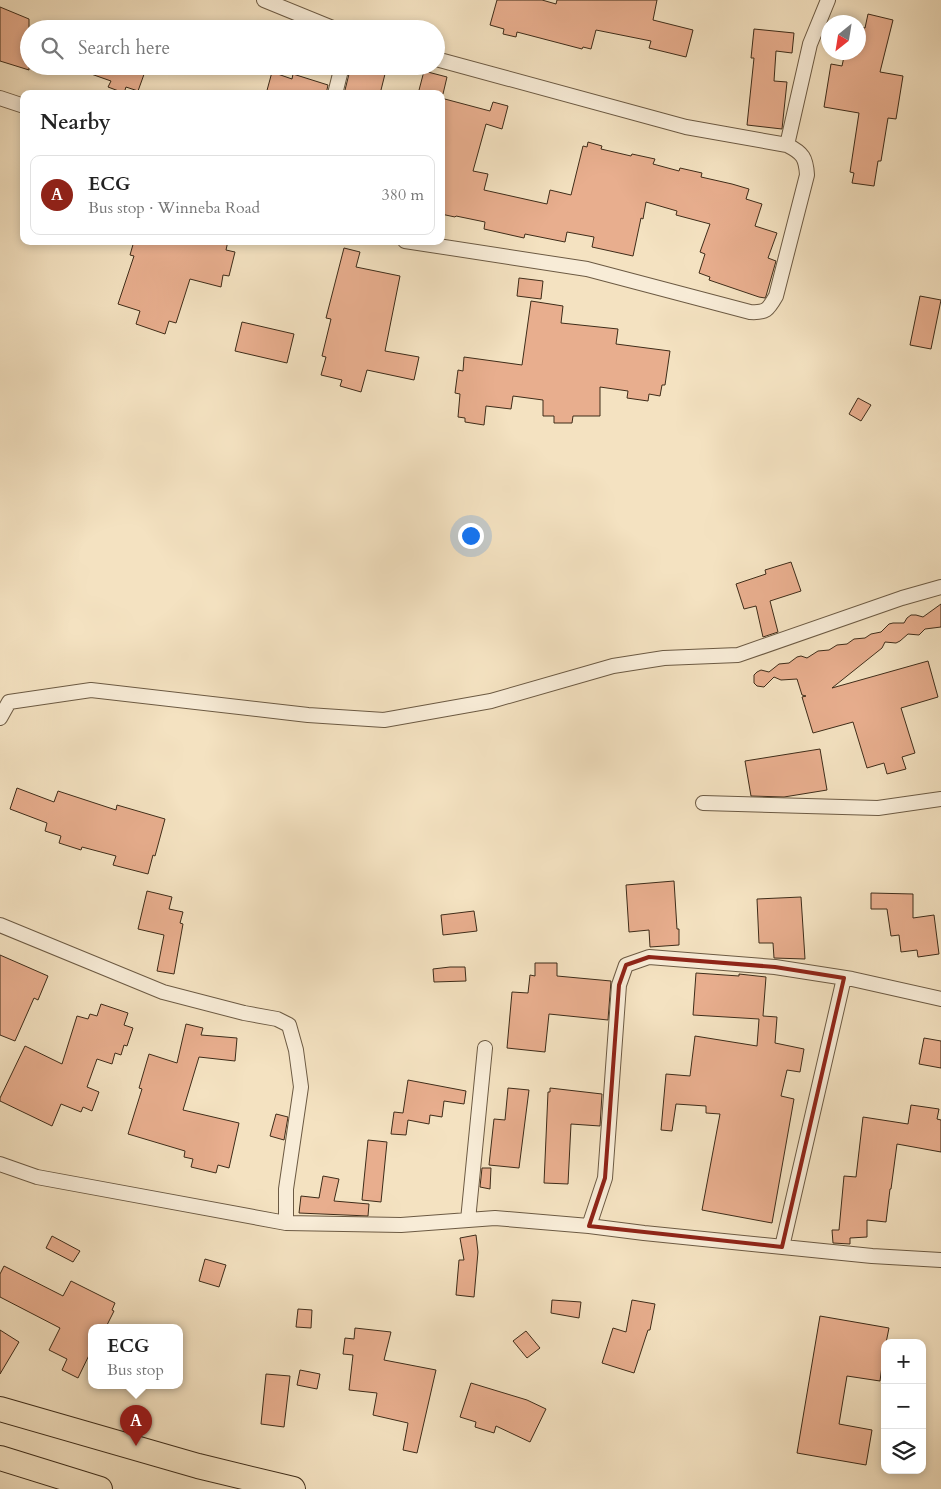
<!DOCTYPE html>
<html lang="en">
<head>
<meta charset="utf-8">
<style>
	:root { --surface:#fff; --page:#f2f2f2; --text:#222; --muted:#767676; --line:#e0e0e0; --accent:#8f2418 }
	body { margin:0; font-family:Cardo,serif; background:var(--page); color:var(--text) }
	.controls { position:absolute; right:15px; bottom:15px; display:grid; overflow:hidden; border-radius:10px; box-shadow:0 2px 8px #0003 }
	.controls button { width:45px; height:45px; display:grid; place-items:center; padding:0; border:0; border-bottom:1px solid var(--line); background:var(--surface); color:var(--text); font:25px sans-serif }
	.compass { position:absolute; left:821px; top:15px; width:45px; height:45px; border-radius:50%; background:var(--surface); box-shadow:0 2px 8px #0003; rotate:210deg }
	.you { position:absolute; left:470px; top:535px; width:18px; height:18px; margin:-12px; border:4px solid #fff; border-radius:50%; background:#1a73e8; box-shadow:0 0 0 8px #1a73e833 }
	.badge { display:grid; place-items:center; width:32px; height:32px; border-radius:50%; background:var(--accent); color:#fff; font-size:16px; font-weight:700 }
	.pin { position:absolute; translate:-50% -41px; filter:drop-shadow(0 1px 2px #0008) }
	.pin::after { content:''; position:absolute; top:26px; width:18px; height:15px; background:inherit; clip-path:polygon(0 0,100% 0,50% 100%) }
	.popup { position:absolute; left:88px; top:1324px; width:95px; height:65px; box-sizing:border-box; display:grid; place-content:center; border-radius:10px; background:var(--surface); filter:drop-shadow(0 1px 4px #0005); font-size:16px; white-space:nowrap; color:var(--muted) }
	.popup b { font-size:19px; color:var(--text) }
	.popup::after { content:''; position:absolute; left:50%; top:100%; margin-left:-10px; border:10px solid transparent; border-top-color:var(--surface) }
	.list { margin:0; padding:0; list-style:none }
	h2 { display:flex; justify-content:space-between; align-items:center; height:65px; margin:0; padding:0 20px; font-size:21px }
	h2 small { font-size:16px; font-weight:400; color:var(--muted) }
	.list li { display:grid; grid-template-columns:32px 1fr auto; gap:15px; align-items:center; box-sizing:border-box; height:80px; margin:0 10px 10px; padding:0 10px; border:1px solid var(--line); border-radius:10px }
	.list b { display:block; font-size:19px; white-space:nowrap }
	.list p { margin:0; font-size:16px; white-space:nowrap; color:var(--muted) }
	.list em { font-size:16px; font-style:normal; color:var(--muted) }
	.icon { flex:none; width:28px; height:28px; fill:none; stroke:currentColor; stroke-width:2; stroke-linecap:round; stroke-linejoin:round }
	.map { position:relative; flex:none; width:941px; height:1489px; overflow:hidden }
	.search { position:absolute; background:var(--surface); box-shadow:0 2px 8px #0003; left:20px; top:20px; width:425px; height:55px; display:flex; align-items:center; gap:12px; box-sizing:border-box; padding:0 18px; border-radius:28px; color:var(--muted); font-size:19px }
	.panel { position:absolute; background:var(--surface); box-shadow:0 2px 8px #0003; left:20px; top:90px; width:425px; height:155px; border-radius:10px }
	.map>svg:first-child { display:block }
</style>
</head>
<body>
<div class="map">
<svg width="941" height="1489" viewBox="0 0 941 1489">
	<rect width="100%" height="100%" fill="#f4e2c1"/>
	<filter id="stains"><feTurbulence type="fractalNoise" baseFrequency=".004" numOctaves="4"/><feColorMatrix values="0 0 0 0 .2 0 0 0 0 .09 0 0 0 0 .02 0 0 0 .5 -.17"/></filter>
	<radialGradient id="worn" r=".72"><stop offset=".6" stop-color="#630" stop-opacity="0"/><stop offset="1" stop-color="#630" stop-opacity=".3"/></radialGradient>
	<path fill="#e8ae8e" stroke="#3e2c19" d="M 497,0 L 542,0 L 556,4 L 557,0 L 657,0 L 653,20 L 693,30 L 686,57 L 649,48 L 651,41 L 596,30 L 591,49 L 583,47 L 582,49 L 517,32 L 516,37 L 503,34 L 504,29 L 490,25 Z
		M 0,7 L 29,19 L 29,70 L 0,61 Z
		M 868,14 L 893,20 L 880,72 L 903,76 L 896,119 L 888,118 L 881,161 L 878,161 L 874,186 L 852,183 L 854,173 L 850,172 L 859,113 L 824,107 L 831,64 L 842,66 L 845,52 L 858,52 L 858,26 L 865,28 Z
		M 754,29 L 794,33 L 792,53 L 776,51 L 774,81 L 787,82 L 782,129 L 747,125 L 754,58 L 751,58 Z
		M 75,66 L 147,66 L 138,91 L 126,87 L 124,93 L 108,87 L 111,81 L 74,68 Z
		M 351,66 L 387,66 L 380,94 L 344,94 Z
		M 424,71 L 447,77 L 443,94 L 418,94 Z
		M 272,72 L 292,79 L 293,74 L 328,85 L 326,94 L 266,94 Z
		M 441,98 L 490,111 L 493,102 L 508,106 L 502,129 L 486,124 L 473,171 L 488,174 L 484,190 L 547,204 L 550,190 L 571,195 L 583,146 L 587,147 L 588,142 L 602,146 L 601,149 L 631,156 L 632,154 L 655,159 L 653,164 L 679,171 L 680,168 L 702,173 L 701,177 L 732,184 L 749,189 L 746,199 L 762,204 L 755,226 L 777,233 L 768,258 L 776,261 L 766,296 L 765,298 L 759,297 L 709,280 L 710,277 L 699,273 L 705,254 L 700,252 L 710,224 L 676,215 L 677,211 L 646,202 L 643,219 L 641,218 L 633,256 L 592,247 L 594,237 L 567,232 L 565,242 L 525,234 L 524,238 L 484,229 L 485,222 L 456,216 L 455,217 L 441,214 Z
		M 134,241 L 228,241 L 226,250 L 235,252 L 229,276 L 223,275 L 221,287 L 190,279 L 176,323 L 169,321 L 165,334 L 136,324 L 140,311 L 118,304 L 134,256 L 130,255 Z
		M 344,248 L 360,252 L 356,267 L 400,276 L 385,351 L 419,357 L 414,380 L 367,370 L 361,392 L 340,386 L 342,380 L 321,375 L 326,357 L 322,356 L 331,319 L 326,318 Z
		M 519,278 L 543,281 L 541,299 L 517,296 Z
		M 920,296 L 941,300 L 931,349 L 910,345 Z
		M 531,301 L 563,306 L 561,323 L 618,329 L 616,344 L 670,351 L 665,385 L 662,385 L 660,396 L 649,394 L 648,401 L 627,398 L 628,391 L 600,387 L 600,416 L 573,416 L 572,423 L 554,423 L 554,416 L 543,416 L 543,400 L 513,396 L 511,409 L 486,406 L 484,425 L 465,422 L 465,418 L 458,417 L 460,394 L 455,393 L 458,370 L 463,371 L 464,357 L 522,365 Z
		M 242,322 L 294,334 L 287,363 L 235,351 Z
		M 858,398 L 871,405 L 861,421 L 849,414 Z
		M 791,562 L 801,591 L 770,601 L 778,632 L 763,637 L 756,606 L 744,609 L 736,584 L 766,574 L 765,570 Z
		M 941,604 L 941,627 L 925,629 L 919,635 L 908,634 L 900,641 L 896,643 L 885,642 L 882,648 L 832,688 L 928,661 L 938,697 L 901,708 L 915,753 L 902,757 L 906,769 L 887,774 L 884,763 L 867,768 L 853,722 L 813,733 L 802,697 L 806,696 L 802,695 L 797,679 L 781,680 L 774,677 L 764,687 L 757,686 L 754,683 L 754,675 L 757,672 L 761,670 L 769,672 L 779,664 L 789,663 L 797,657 L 801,656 L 807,658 L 818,651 L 829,650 L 837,645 L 847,644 L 854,639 L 865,638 L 871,634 L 881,632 L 889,624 L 893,623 L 904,623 L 907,618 L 911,615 L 916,615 L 923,617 Z
		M 820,749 L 827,790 L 784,797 L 751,796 L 745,761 Z
		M 17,788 L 54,802 L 58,791 L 116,810 L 117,805 L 165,819 L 155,856 L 153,855 L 148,874 L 113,865 L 116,856 L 82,847 L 81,850 L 59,843 L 61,836 L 45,831 L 47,823 L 10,809 Z
		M 674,881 L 677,929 L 679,929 L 679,945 L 650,947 L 649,930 L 629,932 L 626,885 Z
		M 147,891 L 172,897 L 169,909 L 183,912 L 180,923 L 183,924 L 174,974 L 157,971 L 164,935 L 138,929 Z
		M 871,893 L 913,894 L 913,918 L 934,915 L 939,954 L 918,957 L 917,950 L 901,952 L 899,935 L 891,936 L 887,909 L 871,909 Z
		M 801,897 L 805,959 L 774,958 L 773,943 L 759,943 L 757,899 Z
		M 474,911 L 477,931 L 443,935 L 441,915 Z
		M 0,955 L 48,976 L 38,1000 L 34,998 L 15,1041 L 0,1035 Z
		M 535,963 L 557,963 L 557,976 L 611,981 L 608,1020 L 549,1014 L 545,1052 L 507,1048 L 512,992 L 528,993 L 530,975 L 535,976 Z
		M 450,967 L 465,967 L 466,981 L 434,982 L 433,969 Z
		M 696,973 L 739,976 L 739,974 L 766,977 L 763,1016 L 777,1017 L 775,1043 L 804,1049 L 800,1072 L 787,1070 L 781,1096 L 794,1099 L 772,1223 L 702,1210 L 720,1114 L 706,1113 L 706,1106 L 676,1104 L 672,1131 L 661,1130 L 666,1074 L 690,1076 L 695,1036 L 757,1046 L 759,1019 L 693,1015 Z
		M 101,1004 L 128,1013 L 124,1025 L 133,1028 L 127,1046 L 124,1045 L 121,1055 L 115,1053 L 112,1064 L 97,1059 L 87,1087 L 99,1092 L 92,1111 L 83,1107 L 81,1112 L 61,1104 L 52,1126 L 0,1101 L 0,1098 L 25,1046 L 62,1064 L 77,1016 L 88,1019 L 90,1014 L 97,1016 Z
		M 186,1024 L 203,1028 L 201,1035 L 237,1038 L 235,1061 L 199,1057 L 183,1110 L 239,1123 L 229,1168 L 218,1165 L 216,1173 L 191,1167 L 193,1159 L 184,1157 L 185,1151 L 128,1134 L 142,1089 L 139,1088 L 149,1054 L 177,1063 Z
		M 924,1038 L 941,1041 L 941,1068 L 919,1064 Z
		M 408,1080 L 466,1091 L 464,1104 L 444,1101 L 442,1117 L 430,1115 L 429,1124 L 408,1120 L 406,1135 L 391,1134 L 394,1112 L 403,1113 Z
		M 508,1088 L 529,1090 L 519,1168 L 489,1165 L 494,1119 L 505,1120 Z
		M 550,1088 L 602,1094 L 600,1126 L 571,1124 L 568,1184 L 544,1183 L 548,1092 L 550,1092 Z
		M 911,1105 L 939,1109 L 937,1119 L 941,1120 L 941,1152 L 897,1144 L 891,1189 L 890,1189 L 886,1222 L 867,1220 L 867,1237 L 850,1238 L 850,1244 L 833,1243 L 832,1230 L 839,1230 L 844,1176 L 856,1177 L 863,1117 L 908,1124 Z
		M 276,1114 L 288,1117 L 284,1140 L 270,1136 Z
		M 368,1140 L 387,1142 L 381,1202 L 362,1200 Z
		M 482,1168 L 491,1168 L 490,1189 L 480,1187 Z
		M 323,1176 L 339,1179 L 334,1201 L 369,1204 L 368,1216 L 299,1213 L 301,1196 L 319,1198 Z
		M 476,1235 L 478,1252 L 474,1297 L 456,1295 L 459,1260 L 464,1260 L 460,1238 Z
		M 52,1236 L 80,1251 L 73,1262 L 46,1248 Z
		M 205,1259 L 226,1265 L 219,1287 L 199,1281 Z
		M 4,1266 L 63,1296 L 71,1281 L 115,1303 L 112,1310 L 114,1311 L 106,1327 L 92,1327 L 92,1349 L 78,1378 L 62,1370 L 67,1359 L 49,1350 L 60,1328 L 0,1297 L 0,1274 Z
		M 552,1300 L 581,1302 L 579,1318 L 551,1313 Z
		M 632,1300 L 655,1304 L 650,1330 L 648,1330 L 634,1373 L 602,1363 L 613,1328 L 626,1332 Z
		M 298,1309 L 312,1310 L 311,1328 L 296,1327 Z
		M 820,1316 L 889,1328 L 886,1343 L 885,1343 L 880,1381 L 847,1376 L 839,1424 L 872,1430 L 866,1465 L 797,1453 Z
		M 355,1328 L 391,1332 L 384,1360 L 436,1370 L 417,1453 L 403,1450 L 408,1423 L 373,1415 L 377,1393 L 349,1390 L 353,1355 L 343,1354 L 345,1338 L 354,1339 Z
		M 0,1330 L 19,1342 L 0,1374 Z
		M 526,1331 L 540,1348 L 527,1358 L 513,1341 Z
		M 300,1370 L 320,1374 L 317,1389 L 297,1385 Z
		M 266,1374 L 290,1376 L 284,1427 L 261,1424 Z
		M 471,1383 L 527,1400 L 546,1409 L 530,1442 L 496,1426 L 494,1433 L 475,1427 L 476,1422 L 460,1417 Z"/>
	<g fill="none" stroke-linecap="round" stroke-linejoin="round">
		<defs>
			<path id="minor" d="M 264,0 L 335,29
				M 335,94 L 342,66
				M 0,98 L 24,106
				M 787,145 L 810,44 L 828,0
				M 405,241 L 587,269 L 750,312 C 766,313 768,310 776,296 L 807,175 C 806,158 803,153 787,145 L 686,127 L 436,59
				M 0,718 L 9,702 L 91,690 L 308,715 L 384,720 L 491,701 L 613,666 L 664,658 L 738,655 L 902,598 L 941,587
				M 703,803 L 878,808 L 941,799
				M 0,925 L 163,992 L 244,1013 L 277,1019 L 289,1025 L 296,1050 L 301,1087 L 286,1189 L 286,1223
				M 0,1164 L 37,1177 L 286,1223 L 401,1225 L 495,1218 L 589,1226 L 644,1233 L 872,1256 L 941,1260
				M 468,1220 L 485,1048
				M 589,1226 L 605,1178 L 619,985 L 626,965 L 649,957 L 775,967 L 852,979 L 941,999
				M 782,1247 L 844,978"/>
			<path id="trunk" d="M 0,1409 L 198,1466 L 293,1489
				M 0,1458 L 100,1489"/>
		</defs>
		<use href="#minor" stroke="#6c5a43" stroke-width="16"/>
		<use href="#trunk" stroke="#3e2c19" stroke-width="26"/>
		<use href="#minor" stroke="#f8ecd7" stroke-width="14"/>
		<use href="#trunk" stroke="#f4e2c1" stroke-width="24"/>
	</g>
	<path fill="none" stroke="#8f2418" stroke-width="4" stroke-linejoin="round" d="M 649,957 L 775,967 L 844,978 L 782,1247 L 589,1226 L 605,1178 L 619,985 L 626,965 Z"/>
	<rect width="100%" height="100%" filter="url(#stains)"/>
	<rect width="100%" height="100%" fill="url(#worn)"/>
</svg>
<div class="controls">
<button>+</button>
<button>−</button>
<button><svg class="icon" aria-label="layers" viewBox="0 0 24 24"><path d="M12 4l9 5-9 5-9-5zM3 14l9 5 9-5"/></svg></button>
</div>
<svg class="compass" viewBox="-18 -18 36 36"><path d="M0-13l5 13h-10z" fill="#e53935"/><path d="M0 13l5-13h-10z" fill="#767676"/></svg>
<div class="you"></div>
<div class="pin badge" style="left:136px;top:1446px">A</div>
<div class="popup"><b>ECG</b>Bus stop</div>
<div class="search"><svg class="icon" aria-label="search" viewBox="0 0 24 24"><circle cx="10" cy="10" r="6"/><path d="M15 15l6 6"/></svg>Search here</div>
<section class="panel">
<h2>Nearby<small></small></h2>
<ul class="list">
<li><span class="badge">A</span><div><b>ECG</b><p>Bus stop · Winneba Road</p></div><em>380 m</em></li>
</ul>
</section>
</div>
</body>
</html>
